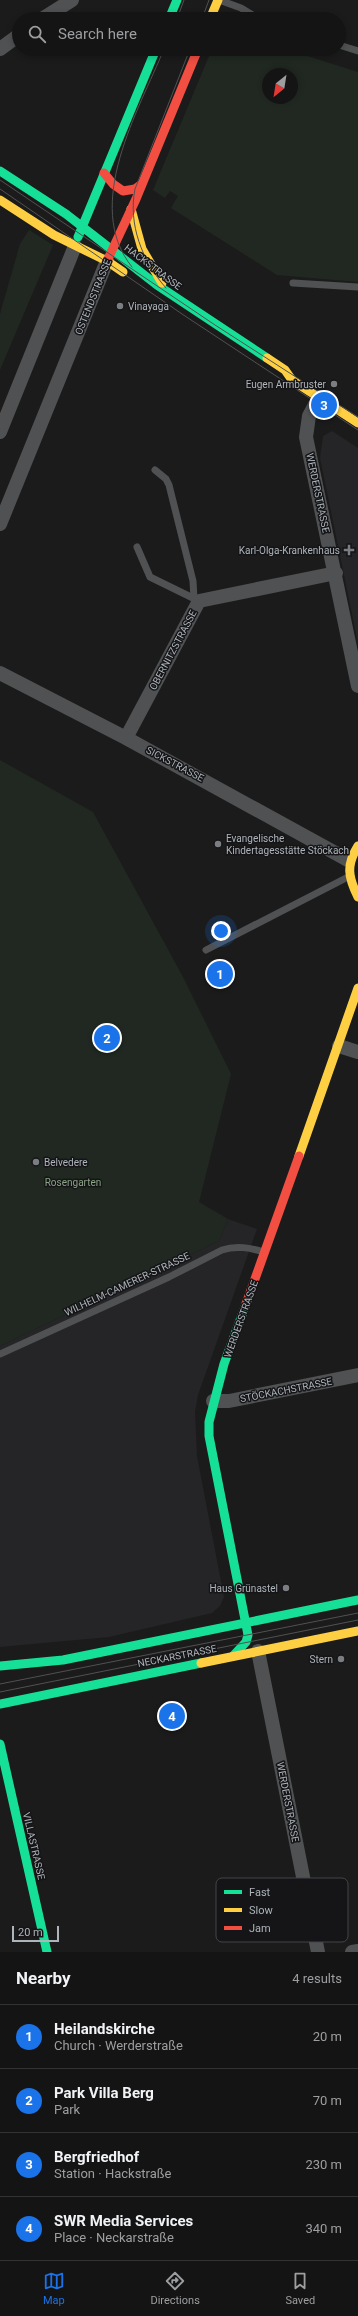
<!DOCTYPE html>
<html lang="en">
<head>
<meta charset="utf-8">
<style>
	:root { --surface:#141414; --page:#1d1d1d; --text:#f1f3f6; --muted:#9d9ea0; --line:#333334; --accent:#1a73e8 }
	body { margin:0; font-family:Roboto,sans-serif; background:var(--page); color:var(--text) }
	.compass { position:absolute; left:262px; top:68px; width:36px; height:36px; border-radius:50%; background:var(--surface); box-shadow:0 2px 6px #0003; rotate:210deg }
	.scale { position:absolute; left:12px; bottom:10px; width:47px; box-sizing:border-box; padding-left:4px; border:2px solid #adb4ba; border-top:0; font-size:11px; line-height:14px; white-space:nowrap; color:#adb4ba; -webkit-text-stroke:3px #151517; paint-order:stroke }
	.you { position:absolute; left:221px; top:931px; width:14px; height:14px; margin:-10px; border:3px solid #fff; border-radius:50%; background:#1a73e8; box-shadow:0 0 0 6px #1a73e833 }
	.badge { display:grid; place-items:center; width:26px; height:26px; border-radius:50%; background:var(--accent); color:#fff; font-size:13px; font-weight:700 }
	.pin { position:absolute; translate:-50% -50%; border:2px solid #fff; box-shadow:0 1px 4px #0006 }
	.list { margin:0; padding:0; list-style:none }
	h2 { display:flex; justify-content:space-between; align-items:center; height:52px; margin:0; padding:0 16px; font-size:17px }
	h2 small { font-size:13px; font-weight:400; color:var(--muted) }
	.list li { display:grid; grid-template-columns:26px 1fr auto; gap:12px; align-items:center; box-sizing:border-box; height:64px; padding:0 16px; border-top:1px solid var(--line) }
	.list b { display:block; font-size:15px; white-space:nowrap }
	.list p { margin:0; font-size:13px; white-space:nowrap; color:var(--muted) }
	.list em { font-size:13px; font-style:normal; color:var(--muted) }
	.icon { flex:none; width:22px; height:22px; fill:none; stroke:currentColor; stroke-width:2; stroke-linecap:round; stroke-linejoin:round }
	.map { position:relative; flex:none; width:358px; height:1952px; overflow:hidden }
	.search { position:absolute; background:var(--surface); box-shadow:0 2px 6px #0003; left:12px; right:12px; top:12px; height:44px; display:flex; align-items:center; gap:10px; box-sizing:border-box; padding:0 14px; border-radius:22px; color:var(--muted); font-size:15px }
	.sheet { height:308px; background:var(--surface) }
	nav { display:flex; justify-content:space-around; align-items:center; box-sizing:border-box; height:56px; border-top:1px solid var(--line); background:var(--surface); font-size:11px; color:var(--muted) }
	nav a { display:grid; justify-items:center; gap:2px }
	nav .on { color:var(--accent) }
	.map>svg:first-child { display:block }
</style>
</head>
<body>
<div class="map">
<svg width="358" height="1952" viewBox="0 0 358 1952">
	<rect width="100%" height="100%" fill="#1b1b1b"/>
	<path fill="#252527" d="M 332,431 L 358,448 L 358,643 L 320,458 L 323,436 Z
		M 228,1219 L 257,1229 L 198,1395 L 195,1412 L 197,1456 L 224,1597 L 220,1606 L 212,1613 L 109,1637 L 0,1647 L 0,1346 L 219,1241 Z"/>
	<path fill="#212821" fill-rule="evenodd" d="M 212,49 L 285,49 L 358,72 L 358,282 L 277,275 L 171,208 L 178,196 L 170,191 L 165,198 L 153,190 ZM 268,74 L 292,74 L 292,98 L 268,98 Z
		M 29,230 L 53,245 L 0,370 L 0,314 L 20,244 Z
		M 0,760 L 93,812 L 183,977 L 231,1074 L 199,1202 L 228,1219 L 219,1241 L 0,1346 Z"/>
	<g fill="none" stroke-linecap="round" stroke-linejoin="round">
		<path stroke="#4f5153" stroke-width="7" d="M 219,0 L 241,8 L 259,19
			M 339,45 L 358,51
			M 293,283 L 358,287
			M 155,470 L 166,479 L 169,485 L 193,581 L 194,599
			M 137,547 L 150,577 L 197,600
			M 206,950 L 348,877
			M 0,1354 L 169,1277 L 222,1250 C 237,1245 250,1248 264,1252"/>
		<path stroke="#4f5153" stroke-width="14" d="M 42,19 L 72,0
			M 0,49 L 19,35
			M 319,397 L 309,416 L 306,437 L 358,686
			M 0,432 L 75,246
			M 0,524 L 107,261
			M 0,673 L 126,738 L 348,860
			M 126,738 L 199,601 L 336,573
			M 339,1046 L 358,1052
			M 213,1401 L 229,1401 L 358,1375
			M 258,1651 L 318,1952
			M 352,1952 L 358,1951"/>
		<path stroke="#16e098" stroke-width="9" d="M 169,19 L 177,0
			M 0,171 L 66,214 L 157,285 L 267,358
			M 78,237 L 156,49
			M 233,1656 L 246,1642 L 248,1635 L 209,1436 L 209,1422 L 224,1364 L 246,1304
			M 0,1666 L 63,1660 L 358,1600
			M 0,1704 L 201,1663
			M 0,1744 L 47,1952"/>
		<path stroke="#ffcf43" stroke-width="9" d="M 210,19 L 218,0
			M 0,200 L 54,235 L 107,261 L 123,272
			M 131,209 L 142,249 L 162,283
			M 267,358 L 285,370 L 292,380 L 358,423
			M 358,846 C 346,865 348,877 358,897
			M 299,1156 L 358,988
			M 201,1663 L 358,1631"/>
		<path stroke="#f24e42" stroke-width="9" d="M 104,173 L 113,184 L 123,191 L 135,189 L 142,184
			M 107,261 L 136,199 L 198,49
			M 246,1304 L 299,1156"/>
		<path stroke="#505152" stroke-width="1" d="M 177,19 L 184,0
			M 202,19 L 209,0
			M 0,180 L 215,325 L 358,417
			M 0,189 L 185,316 L 358,430
			M 132,267 C 82,205 139,110 164,49
			M 166,288 C 142,261 128,224 135,189 L 190,49
			M 0,1684 L 358,1613
			M 0,1692 L 358,1620"/>
	</g>
	<g fill="#7a7e82" stroke="#151517" stroke-width="1.5">
		<circle cx="120" cy="306" r="4"/>
		<circle cx="334" cy="384" r="4"/>
		<path d="M347 544h4v4h4v4h-4v4h-4v-4h-4v-4h4z"/>
		<circle cx="218" cy="844" r="4"/>
		<circle cx="36" cy="1162" r="4"/>
		<circle cx="286" cy="1588" r="4"/>
		<circle cx="341" cy="1659" r="4"/>
	</g>
	<g text-anchor="middle" dominant-baseline="central" stroke-width="3" stroke-linejoin="round" paint-order="stroke">
		<g font-size="10" fill="#adb4ba" stroke="#151517">
			<text transform="translate(153 267) rotate(37)">HACKSTRASSE</text>
			<text transform="translate(93 297) rotate(-68)">OSTENDSTRASSE</text>
			<text transform="translate(318 493) rotate(78)">WERDERSTRASSE</text>
			<text transform="translate(173 650) rotate(-62)">OBERNITZSTRASSE</text>
			<text transform="translate(175 764) rotate(28)">SICKSTRASSE</text>
			<text transform="translate(127 1284) rotate(-25)">WILHELM-CAMERER-STRASSE</text>
			<text transform="translate(241 1319) rotate(-70)">WERDERSTRASSE</text>
			<text transform="translate(286 1390) rotate(-11)">STÖCKACHSTRASSE</text>
			<text transform="translate(177 1656) rotate(-11)">NECKARSTRASSE</text>
			<text transform="translate(288 1802) rotate(79)">WERDERSTRASSE</text>
			<text transform="translate(34 1846) rotate(77)">VILLASTRASSE</text>
		</g>
		<g font-size="10" fill="#adb4ba" stroke="#151517" text-anchor="end">
			<text x="128" y="306" text-anchor="start">Vinayaga</text>
			<text x="326" y="384">Eugen Armbruster</text>
			<text x="340" y="550">Karl-Olga-Krankenhaus</text>
			<text x="226" y="838" text-anchor="start">Evangelische<tspan x="226" dy="12">Kindertagesstätte Stöckach</tspan></text>
			<text x="44" y="1162" text-anchor="start">Belvedere</text>
			<text x="278" y="1588">Haus Grünastel</text>
			<text x="333" y="1659">Stern</text>
		</g>
		<g font-size="10" fill="#8aa485" stroke="#151517">
			<text x="73" y="1182">Rosengarten</text>
		</g>
	</g>
	<rect x="216" y="1878" width="132" height="64" rx="6" fill="#151517" stroke="#434548" stroke-width="1"/>
	<rect x="224" y="1890" width="18" height="4" fill="#16e098"/>
	<rect x="224" y="1908" width="18" height="4" fill="#ffcf43"/>
	<rect x="224" y="1926" width="18" height="4" fill="#f24e42"/>
	<g font-size="11" fill="#adb4ba">
		<text x="249" y="1896">Fast</text>
		<text x="249" y="1914">Slow</text>
		<text x="249" y="1932">Jam</text>
	</g>
</svg>
<svg class="compass" viewBox="-18 -18 36 36"><path d="M0-13l5 13h-10z" fill="#e53935"/><path d="M0 13l5-13h-10z" fill="#9d9ea0"/></svg>
<div class="scale">20 m</div>
<div class="you"></div>
<div class="pin badge" style="left:220px;top:974px">1</div>
<div class="pin badge" style="left:107px;top:1038px">2</div>
<div class="pin badge" style="left:324px;top:405px">3</div>
<div class="pin badge" style="left:172px;top:1716px">4</div>
<div class="search"><svg class="icon" aria-label="search" viewBox="0 0 24 24"><circle cx="10" cy="10" r="6"/><path d="M15 15l6 6"/></svg>Search here</div>
</div>
<section class="sheet">
<h2>Nearby<small>4 results</small></h2>
<ul class="list">
<li><span class="badge">1</span><div><b>Heilandskirche</b><p>Church · Werderstraße</p></div><em>20 m</em></li>
<li><span class="badge">2</span><div><b>Park Villa Berg</b><p>Park</p></div><em>70 m</em></li>
<li><span class="badge">3</span><div><b>Bergfriedhof</b><p>Station · Hackstraße</p></div><em>230 m</em></li>
<li><span class="badge">4</span><div><b>SWR Media Services</b><p>Place · Neckarstraße</p></div><em>340 m</em></li>
</ul>
</section>
<nav>
<a class="on"><svg class="icon" aria-label="map" viewBox="0 0 24 24"><path d="M3 6l6-2 6 2 6-2v14l-6 2-6-2-6 2zM9 4v14M15 6v14"/></svg>Map</a>
<a><svg class="icon" aria-label="directions" viewBox="0 0 24 24"><path d="M12 3l9 9-9 9-9-9zM9 14v-3h6M13 9l2 2-2 2"/></svg>Directions</a>
<a><svg class="icon" aria-label="saved" viewBox="0 0 24 24"><path d="M7 4h10v16l-5-4-5 4z"/></svg>Saved</a>
</nav>
</body>
</html>
